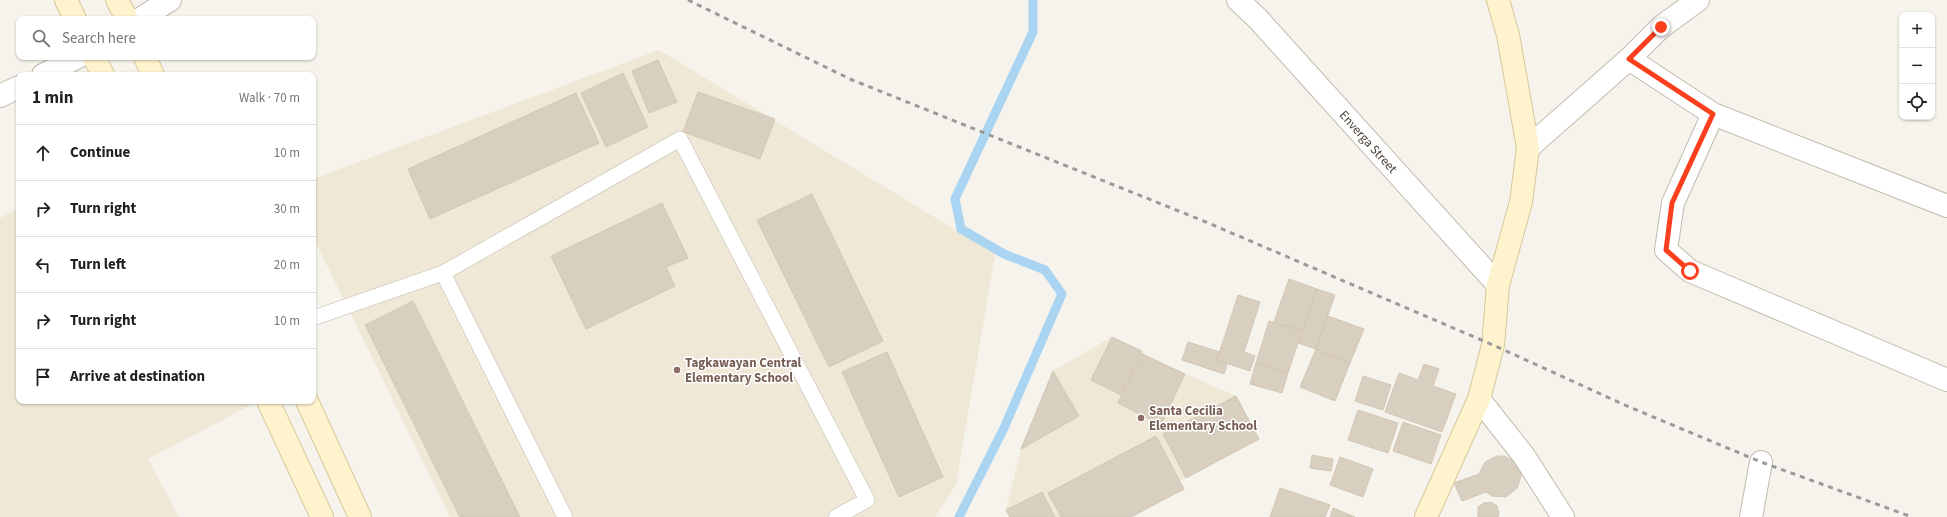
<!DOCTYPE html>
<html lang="en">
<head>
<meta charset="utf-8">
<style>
	:root { --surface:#fff; --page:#f2f2f2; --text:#222; --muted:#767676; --line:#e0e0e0 }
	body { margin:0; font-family:"Source Sans 3",sans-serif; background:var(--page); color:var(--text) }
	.controls { position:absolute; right:12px; top:12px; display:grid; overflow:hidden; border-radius:8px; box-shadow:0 1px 3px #0004 }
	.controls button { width:36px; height:36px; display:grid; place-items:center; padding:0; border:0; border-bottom:1px solid var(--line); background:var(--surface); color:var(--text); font:20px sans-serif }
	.stop { position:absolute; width:12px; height:12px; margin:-9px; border:3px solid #fc3f1d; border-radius:50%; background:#fff }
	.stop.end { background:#fc3f1d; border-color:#fff; box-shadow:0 1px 4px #0008 }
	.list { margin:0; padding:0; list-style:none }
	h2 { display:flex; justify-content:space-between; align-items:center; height:52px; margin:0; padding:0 16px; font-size:17px }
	h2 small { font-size:13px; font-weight:400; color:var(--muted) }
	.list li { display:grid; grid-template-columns:26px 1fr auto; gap:12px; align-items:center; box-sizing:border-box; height:56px; padding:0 16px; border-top:1px solid var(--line) }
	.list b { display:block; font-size:15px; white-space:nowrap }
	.list em { font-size:13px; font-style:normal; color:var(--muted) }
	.icon { flex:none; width:22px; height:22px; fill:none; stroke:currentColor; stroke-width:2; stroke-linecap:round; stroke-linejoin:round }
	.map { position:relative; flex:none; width:1947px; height:517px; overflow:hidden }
	.search { position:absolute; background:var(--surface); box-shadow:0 1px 3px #0004; left:16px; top:16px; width:300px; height:44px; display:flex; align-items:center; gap:10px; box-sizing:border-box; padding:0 14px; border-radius:8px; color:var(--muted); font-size:15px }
	.panel { position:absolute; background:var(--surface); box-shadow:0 1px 3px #0004; left:16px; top:72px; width:300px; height:332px; border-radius:8px }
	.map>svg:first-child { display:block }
</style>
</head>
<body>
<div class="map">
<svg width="1947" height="517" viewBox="0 0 1947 517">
	<rect width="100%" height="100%" fill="#f6f3ec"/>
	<path fill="#efe8d6" d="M 659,50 L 995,254 L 956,485 L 935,517 L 450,517 L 313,237 L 313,179 Z
		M 19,208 L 19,401 L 257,402 L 148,459 L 179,517 L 0,517 L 0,218 Z
		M 1112,337 L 1185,374 L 1236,396 L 1259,439 L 1180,481 L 1184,489 L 1131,517 L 1010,517 L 1006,510 L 1021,449 L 1053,371 Z"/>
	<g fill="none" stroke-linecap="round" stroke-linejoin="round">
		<path stroke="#a9d4f2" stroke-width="9" d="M 959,517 L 1004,428 L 1062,294 L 1045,270 L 1004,254 L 961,229 L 955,199 L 1033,32 L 1033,0"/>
	</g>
	<path fill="#d8cfc1" stroke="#d3c7b4" d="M 658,60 L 677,102 L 649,113 L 632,71 Z
		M 623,73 L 648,127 L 606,147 L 581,93 Z
		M 698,92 L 775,119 L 760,159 L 683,132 Z
		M 576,93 L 599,143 L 430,219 L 408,169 Z
		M 812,194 L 883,341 L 829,367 L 757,220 Z
		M 662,203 L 688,258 L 666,267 L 675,286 L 586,329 L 551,256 Z
		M 1289,279 L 1317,289 L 1302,331 L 1274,322 Z
		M 1317,289 L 1335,295 L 1316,349 L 1298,343 Z
		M 1238,295 L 1260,302 L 1244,352 L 1255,356 L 1250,371 L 1217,360 Z
		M 413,301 L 520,517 L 460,517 L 365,325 Z
		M 1328,316 L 1364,329 L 1350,363 L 1316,349 Z
		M 1269,321 L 1302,331 L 1288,373 L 1256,363 Z
		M 1112,337 L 1142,351 L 1121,395 L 1091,380 Z
		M 1188,342 L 1220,352 L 1217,360 L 1227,364 L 1224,374 L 1182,360 Z
		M 1316,349 L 1350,363 L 1335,401 L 1300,387 Z
		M 887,352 L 943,477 L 899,497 L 842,372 Z
		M 1142,354 L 1185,374 L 1161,425 L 1118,403 Z
		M 1256,363 L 1288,373 L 1282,393 L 1250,384 Z
		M 1424,364 L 1439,369 L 1433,386 L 1456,394 L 1442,432 L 1385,412 L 1399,373 L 1418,380 Z
		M 1053,371 L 1079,416 L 1021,449 Z
		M 1363,376 L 1391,385 L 1383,410 L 1355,401 Z
		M 1236,396 L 1259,439 L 1186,478 L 1163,434 Z
		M 1358,410 L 1398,423 L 1388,453 L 1348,440 Z
		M 1403,422 L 1441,435 L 1431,464 L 1393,451 Z
		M 1156,436 L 1184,489 L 1131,517 L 1061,517 L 1048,493 Z
		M 1312,455 L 1333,459 L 1331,471 L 1310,468 Z
		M 1497,456 L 1504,456 L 1510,459 L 1515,462 L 1519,469 L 1521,476 L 1517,488 L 1506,497 L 1492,496 L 1486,492 L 1462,501 L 1454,483 L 1479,474 L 1485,462 Z
		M 1340,457 L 1373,469 L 1363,497 L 1330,485 Z
		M 1280,488 L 1330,505 L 1325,517 L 1270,517 Z
		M 1042,492 L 1055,517 L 1010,517 L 1006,510 Z
		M 1491,502 L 1497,506 L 1499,513 L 1498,517 L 1478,517 L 1478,507 L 1484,503 Z
		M 1333,508 L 1355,517 L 1330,517 Z"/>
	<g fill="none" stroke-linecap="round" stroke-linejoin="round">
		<defs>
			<path id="service" d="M 443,273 L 565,517
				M 313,318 L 443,273 L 680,139 L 867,500 L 836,517"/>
			<path id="minor" d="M 140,19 L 170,0
				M 1629,59 L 1713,114 L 1947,206
				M 43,75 L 78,57
				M 0,96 L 19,87
				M 1713,114 L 1673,203 L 1666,250 L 1690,271 L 1947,380
				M 1528,148 L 1629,59 L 1661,27 L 1698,0
				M 1751,517 L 1761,462"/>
			<path id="tertiary" d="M 1238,0 L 1258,19 L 1498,285
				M 1479,399 L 1524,456 L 1563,517"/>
			<path id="secondary" d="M 66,0 L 75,19
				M 117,0 L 127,19
				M 94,57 L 103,75
				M 145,57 L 153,75
				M 268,401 L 322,517
				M 307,401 L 360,517
				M 1426,517 L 1479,399 L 1493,345 L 1498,285 L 1521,202 L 1528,148 L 1508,35 L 1498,0"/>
		</defs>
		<use href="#service" stroke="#c2bbae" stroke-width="16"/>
		<use href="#minor" stroke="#c2bbae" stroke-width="24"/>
		<use href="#tertiary" stroke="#c2bbae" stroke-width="24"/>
		<use href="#secondary" stroke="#d6c79b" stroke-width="24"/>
		<use href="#service" stroke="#fff" stroke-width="15"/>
		<use href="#minor" stroke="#fff" stroke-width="22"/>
		<use href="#tertiary" stroke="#fff" stroke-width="22"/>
		<use href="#secondary" stroke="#fff3cd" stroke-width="22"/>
		<path stroke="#9a9a9a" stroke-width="3" stroke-dasharray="5 5" stroke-linecap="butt" d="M 688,0 L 850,79 L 1206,222 L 1493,345 L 1627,406 L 1761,462 L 1912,517"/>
	</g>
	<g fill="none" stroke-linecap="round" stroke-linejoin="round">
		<path stroke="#fc3f1d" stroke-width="5" d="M 1661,27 L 1629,59 L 1713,114 L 1672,203 L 1666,250 L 1690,271"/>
	</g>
	<g fill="#8d6e63" stroke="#fff" stroke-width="1.5">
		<circle cx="677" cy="370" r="4"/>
		<circle cx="1141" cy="418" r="4"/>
	</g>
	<g text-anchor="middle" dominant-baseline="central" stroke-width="3" stroke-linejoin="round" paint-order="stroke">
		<g font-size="13" fill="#4b4439" stroke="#fff">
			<text transform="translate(1368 142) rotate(48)">Enverga Street</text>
		</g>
		<g font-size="13" font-weight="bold" fill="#785e54" stroke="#fff" text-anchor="start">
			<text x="685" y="363">Tagkawayan Central<tspan x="685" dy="15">Elementary School</tspan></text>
			<text x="1149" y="411">Santa Cecilia<tspan x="1149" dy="15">Elementary School</tspan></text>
		</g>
	</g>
</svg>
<div class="controls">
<button>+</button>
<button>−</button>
<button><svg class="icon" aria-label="locate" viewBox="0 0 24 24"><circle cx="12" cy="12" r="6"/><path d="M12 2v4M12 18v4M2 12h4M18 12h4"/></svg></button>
</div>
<div class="stop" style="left:1690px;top:271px"></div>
<div class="stop end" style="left:1661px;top:27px"></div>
<div class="search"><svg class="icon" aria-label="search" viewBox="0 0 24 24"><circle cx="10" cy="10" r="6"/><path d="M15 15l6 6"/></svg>Search here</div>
<section class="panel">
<h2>1 min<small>Walk · 70 m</small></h2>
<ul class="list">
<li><svg class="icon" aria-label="ahead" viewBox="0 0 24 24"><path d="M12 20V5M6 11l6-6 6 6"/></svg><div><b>Continue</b></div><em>10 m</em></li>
<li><svg class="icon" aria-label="right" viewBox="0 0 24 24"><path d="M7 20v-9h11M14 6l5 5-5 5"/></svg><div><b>Turn right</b></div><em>30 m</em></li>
<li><svg class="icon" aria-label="left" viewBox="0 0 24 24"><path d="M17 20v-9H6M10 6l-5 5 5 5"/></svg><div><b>Turn left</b></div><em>20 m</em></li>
<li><svg class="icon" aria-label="right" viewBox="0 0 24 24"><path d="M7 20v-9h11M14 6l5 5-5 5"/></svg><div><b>Turn right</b></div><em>10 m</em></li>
<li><svg class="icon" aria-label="arrive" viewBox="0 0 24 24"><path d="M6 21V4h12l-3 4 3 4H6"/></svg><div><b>Arrive at destination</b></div></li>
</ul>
</section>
</div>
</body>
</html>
